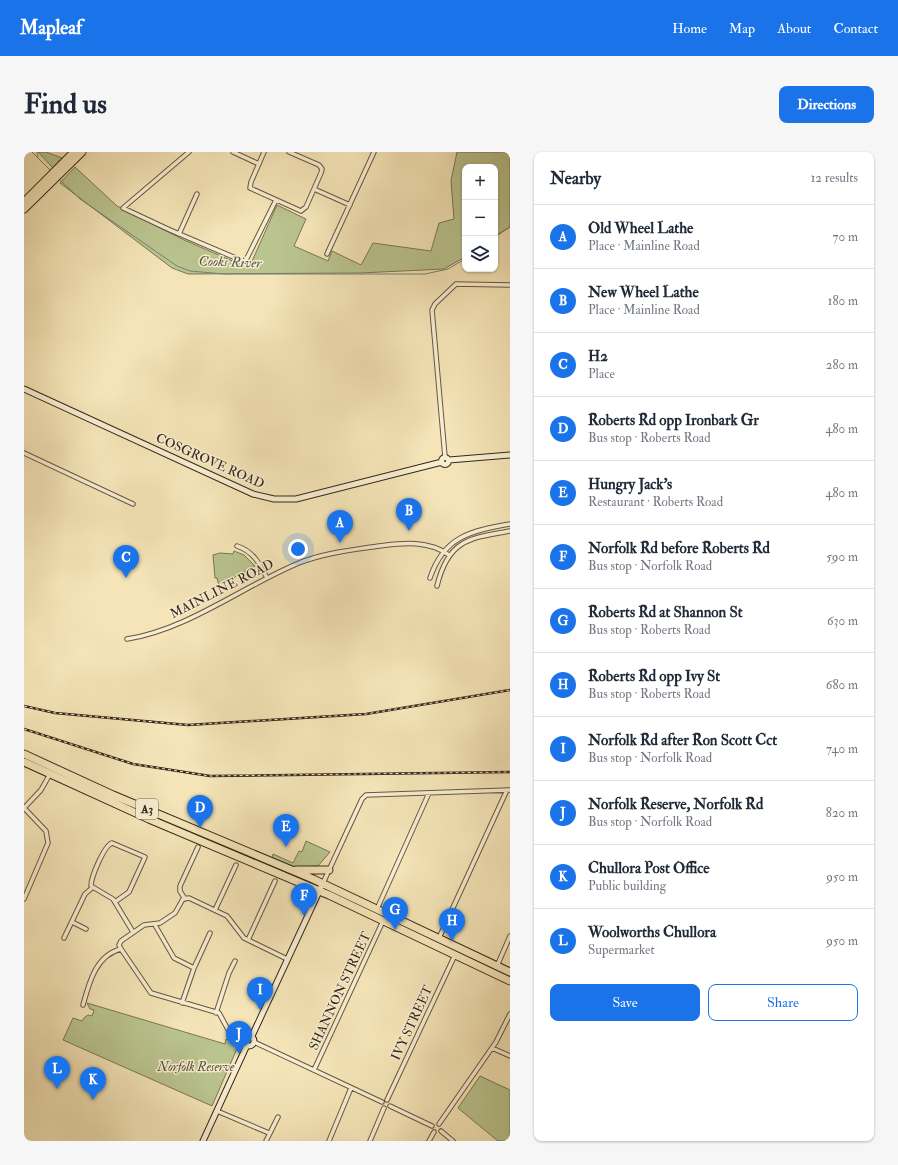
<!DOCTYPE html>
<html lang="en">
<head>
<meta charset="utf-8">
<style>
	:root { --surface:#fff; --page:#f6f6f7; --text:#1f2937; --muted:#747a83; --line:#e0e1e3; --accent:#1a73e8 }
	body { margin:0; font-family:"IM FELL Double Pica",serif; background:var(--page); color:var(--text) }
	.controls { position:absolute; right:12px; top:12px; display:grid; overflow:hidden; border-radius:8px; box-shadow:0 1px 3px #0004 }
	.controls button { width:36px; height:36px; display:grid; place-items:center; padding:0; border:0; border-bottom:1px solid var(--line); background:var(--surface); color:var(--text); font:20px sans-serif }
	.you { position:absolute; left:274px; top:397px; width:14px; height:14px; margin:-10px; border:3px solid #fff; border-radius:50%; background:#1a73e8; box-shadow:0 0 0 6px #1a73e833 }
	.badge { display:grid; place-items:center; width:26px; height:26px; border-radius:50%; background:var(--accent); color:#fff; font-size:13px; font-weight:700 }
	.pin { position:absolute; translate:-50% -33px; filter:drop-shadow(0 1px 2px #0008) }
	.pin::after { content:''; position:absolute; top:21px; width:14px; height:12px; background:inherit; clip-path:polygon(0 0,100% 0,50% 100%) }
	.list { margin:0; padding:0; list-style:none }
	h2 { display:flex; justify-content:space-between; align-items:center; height:52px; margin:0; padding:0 16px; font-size:17px }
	h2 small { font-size:13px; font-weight:400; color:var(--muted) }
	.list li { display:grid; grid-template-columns:26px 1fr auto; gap:12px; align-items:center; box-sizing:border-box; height:64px; padding:0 16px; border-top:1px solid var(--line) }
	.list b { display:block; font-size:15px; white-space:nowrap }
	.list p { margin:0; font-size:13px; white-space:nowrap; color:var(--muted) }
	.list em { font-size:13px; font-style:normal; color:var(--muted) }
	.actions { display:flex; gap:8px; padding:12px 16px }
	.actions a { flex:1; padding:9px 0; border:1px solid var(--accent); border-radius:8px; text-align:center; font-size:14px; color:var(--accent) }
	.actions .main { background:var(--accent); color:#fff }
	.icon { flex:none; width:22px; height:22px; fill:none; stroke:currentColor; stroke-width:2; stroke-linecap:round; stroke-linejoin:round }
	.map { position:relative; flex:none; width:486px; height:989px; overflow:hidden; border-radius:8px }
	header { display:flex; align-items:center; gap:24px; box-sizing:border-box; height:56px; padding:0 20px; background:var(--accent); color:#fff }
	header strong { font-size:19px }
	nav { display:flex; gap:22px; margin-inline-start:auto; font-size:14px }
	.intro { display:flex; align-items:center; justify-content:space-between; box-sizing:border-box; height:96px; padding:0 24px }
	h1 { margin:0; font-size:28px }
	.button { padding:10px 18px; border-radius:8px; background:var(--accent); color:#fff; font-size:14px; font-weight:700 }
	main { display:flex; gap:24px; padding:0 24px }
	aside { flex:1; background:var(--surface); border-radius:8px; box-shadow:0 1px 3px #0004 }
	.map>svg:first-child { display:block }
</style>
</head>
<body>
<header>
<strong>Mapleaf</strong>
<nav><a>Home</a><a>Map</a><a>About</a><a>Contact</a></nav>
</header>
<div class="intro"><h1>Find us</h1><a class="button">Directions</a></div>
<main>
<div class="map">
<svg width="486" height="989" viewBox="0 0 486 989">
	<rect width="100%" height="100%" fill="#f4e4b7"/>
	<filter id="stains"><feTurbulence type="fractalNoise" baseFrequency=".005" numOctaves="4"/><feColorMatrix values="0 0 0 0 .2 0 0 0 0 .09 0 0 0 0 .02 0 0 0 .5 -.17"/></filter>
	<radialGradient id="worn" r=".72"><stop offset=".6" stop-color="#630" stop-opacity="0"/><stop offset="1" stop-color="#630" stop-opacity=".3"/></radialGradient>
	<path fill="#bac48f" stroke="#787655" d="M 14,0 L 22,0 L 38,6 L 29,16 Z
		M 433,0 L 480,0 L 486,3 L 486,75 L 471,84 L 471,15 L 441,15 L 441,105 L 420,117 L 336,121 L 164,122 L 148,116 L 36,31 L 51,15 L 93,54 L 160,88 L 225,116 L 253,53 L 282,67 L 270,94 L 304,109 L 308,99 L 337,113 L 349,91 L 407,99 L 415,71 L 430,67 L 427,29 Z
		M 210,399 L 220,403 L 231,414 L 195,434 L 193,426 L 191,426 L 189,403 L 196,401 L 209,402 Z
		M 70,639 L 226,704 L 225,706 Z
		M 282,689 L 306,700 L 294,714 L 271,715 L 248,706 L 249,702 L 269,711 L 275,699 L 278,700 Z
		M 375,770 L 486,823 L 486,826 L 374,773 Z
		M 63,851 L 201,892 L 202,887 L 215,892 L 188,954 L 39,888 L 49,866 L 58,869 L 60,866 L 64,863 L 68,864 L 70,858 L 66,857 Z
		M 456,924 L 486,938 L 486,989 L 474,989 L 434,956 Z"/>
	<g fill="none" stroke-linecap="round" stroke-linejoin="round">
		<path stroke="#738275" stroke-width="1" d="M 8,0 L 27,19
			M 13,0 L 14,5
			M 35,27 L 56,47 L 153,114 L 166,119 L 200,122 L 401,122 L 424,117 L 441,107
			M 471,85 L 486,75"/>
		<defs>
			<path id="street" d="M 165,0 L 99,56 L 146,78 L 221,110 L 252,48
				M 209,0 L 235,12
				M 240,0 L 227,30 L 226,36 L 277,59 L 282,55 L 297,21 L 298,17 L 295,13 L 265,0
				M 290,37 L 326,53
				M 155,82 L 173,42
				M 303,102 L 350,0
				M 0,301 L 109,352
				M 421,305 L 408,158 L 411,152 L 432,132 L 486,133
				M 213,394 C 229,399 236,412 243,426
				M 406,426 C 420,384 447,379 486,372
				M 413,434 C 424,388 445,386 486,379
				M 103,487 C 163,478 219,434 275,411 C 300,401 328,398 355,394 C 380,391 404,388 425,403
				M 0,656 L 22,679 L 24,691 L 0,747
				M 0,656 L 17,638 L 26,622
				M 299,731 L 338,647 L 342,643 L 486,638
				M 161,747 L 156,739 L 156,734 L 174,695
				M 91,750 L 105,740 L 121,705 L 88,691 C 80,694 67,725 67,734 L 89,747 L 109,780
				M 353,757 L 405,641
				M 191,758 L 212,713
				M 48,770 L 62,777
				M 131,773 L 150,806 L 170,816
				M 40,786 L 61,742 L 68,736
				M 415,786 L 483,638
				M 224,788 L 251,729
				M 473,814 L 486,784
				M 158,851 L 170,816 L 186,781
				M 59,853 C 65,831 72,803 97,797
				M 192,861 L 205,821 L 211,809
				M 205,878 L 222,885
				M 220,888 L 207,883 L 195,861 L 127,841 L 97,797 L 95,793 L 97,789 L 120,773 L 136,771 L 151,761 L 159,747 L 165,746 L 203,764 L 220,786 L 263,807
				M 230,890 L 358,950
				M 468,896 L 486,904
				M 290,918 L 359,769
				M 363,948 L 431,803
				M 366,954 L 408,974
				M 193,959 L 245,981
				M 415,972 L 472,890 L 486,862
				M 417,979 L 429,989
				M 242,989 L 254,965
				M 305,989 L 327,936
				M 346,989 L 360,956
				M 405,989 L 410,980"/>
			<path id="secondary" d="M 0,237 L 229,342 L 250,347 L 272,347 L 418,310
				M417.5 309a3.5 3.5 0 1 1 7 0a3.5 3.5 0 1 1-7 0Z
				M 425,308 L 486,303
				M220 889a5 5 0 1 1 10 0a5 5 0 1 1-10 0Z
				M 228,884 L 299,731
				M 179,989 L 223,893"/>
			<path id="highway" d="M 0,50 L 50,0
				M 0,57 L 58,0
				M 0,602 L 89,643 L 289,727 L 486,820
				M 0,610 L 125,667 L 305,743 L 486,829
				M 272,718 L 305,718"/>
		</defs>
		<use href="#street" stroke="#655742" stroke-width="5.5"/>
		<use href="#secondary" stroke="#35281b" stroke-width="7"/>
		<use href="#highway" stroke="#35281b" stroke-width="9"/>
		<use href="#street" stroke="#f8edd0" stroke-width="3.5"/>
		<use href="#secondary" stroke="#f8edd0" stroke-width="5"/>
		<use href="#highway" stroke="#f4e4b7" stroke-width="7"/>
		<defs>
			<path id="rail" d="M 0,554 L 31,561 L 164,573 L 342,562 L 486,538
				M 0,577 L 109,612 L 186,624 L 486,620"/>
		</defs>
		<use href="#rail" stroke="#35281b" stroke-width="2.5"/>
		<use href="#rail" stroke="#f8edd0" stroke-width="1" stroke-dasharray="3" stroke-linecap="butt"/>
	</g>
	<g text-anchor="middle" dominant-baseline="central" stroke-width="3" stroke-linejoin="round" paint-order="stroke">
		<rect fill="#f8edd0" stroke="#706351" stroke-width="1" x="112" y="647" width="22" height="20" rx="3"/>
		<g font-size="12" font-weight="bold" fill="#35281b">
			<text x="123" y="657">A3</text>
		</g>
		<g font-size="13" fill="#35281b" stroke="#f8edd0">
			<text transform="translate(186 309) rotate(24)">COSGROVE ROAD</text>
			<text transform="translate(198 437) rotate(-27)">MAINLINE ROAD</text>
			<text transform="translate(316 839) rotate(-65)">SHANNON STREET</text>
			<text transform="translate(388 871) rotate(-65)">IVY STREET</text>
		</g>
		<g font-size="13" font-style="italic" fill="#564f38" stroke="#f8edd0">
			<text x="172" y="915">Norfolk Reserve</text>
		</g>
		<g font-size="14" font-style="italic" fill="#545548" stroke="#f8edd0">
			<text transform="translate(206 110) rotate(2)">Cooks River</text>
		</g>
	</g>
	<rect width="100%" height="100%" filter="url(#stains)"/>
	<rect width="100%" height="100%" fill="url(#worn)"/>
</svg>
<div class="controls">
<button>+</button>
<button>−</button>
<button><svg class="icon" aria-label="layers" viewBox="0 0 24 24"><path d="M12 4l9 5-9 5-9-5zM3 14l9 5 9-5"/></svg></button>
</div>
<div class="you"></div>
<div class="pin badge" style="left:316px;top:391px">A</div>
<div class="pin badge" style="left:385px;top:379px">B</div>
<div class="pin badge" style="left:102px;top:426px">C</div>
<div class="pin badge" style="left:176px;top:676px">D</div>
<div class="pin badge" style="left:262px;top:695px">E</div>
<div class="pin badge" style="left:280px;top:764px">F</div>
<div class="pin badge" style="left:371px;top:778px">G</div>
<div class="pin badge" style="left:428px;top:789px">H</div>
<div class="pin badge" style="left:236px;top:858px">I</div>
<div class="pin badge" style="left:215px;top:902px">J</div>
<div class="pin badge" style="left:69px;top:948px">K</div>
<div class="pin badge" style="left:33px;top:937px">L</div>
</div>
<aside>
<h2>Nearby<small>12 results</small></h2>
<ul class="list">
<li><span class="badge">A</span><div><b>Old Wheel Lathe</b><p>Place · Mainline Road</p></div><em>70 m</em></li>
<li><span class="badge">B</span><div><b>New Wheel Lathe</b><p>Place · Mainline Road</p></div><em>180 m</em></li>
<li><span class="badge">C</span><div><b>H2</b><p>Place</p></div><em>280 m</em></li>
<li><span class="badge">D</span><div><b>Roberts Rd opp Ironbark Gr</b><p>Bus stop · Roberts Road</p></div><em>480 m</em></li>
<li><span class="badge">E</span><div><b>Hungry Jack's</b><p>Restaurant · Roberts Road</p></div><em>480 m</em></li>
<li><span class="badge">F</span><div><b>Norfolk Rd before Roberts Rd</b><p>Bus stop · Norfolk Road</p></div><em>590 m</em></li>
<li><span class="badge">G</span><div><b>Roberts Rd at Shannon St</b><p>Bus stop · Roberts Road</p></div><em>630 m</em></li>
<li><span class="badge">H</span><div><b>Roberts Rd opp Ivy St</b><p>Bus stop · Roberts Road</p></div><em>680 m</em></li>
<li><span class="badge">I</span><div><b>Norfolk Rd after Ron Scott Cct</b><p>Bus stop · Norfolk Road</p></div><em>740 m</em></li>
<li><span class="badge">J</span><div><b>Norfolk Reserve, Norfolk Rd</b><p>Bus stop · Norfolk Road</p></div><em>820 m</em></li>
<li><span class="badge">K</span><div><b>Chullora Post Office</b><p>Public building</p></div><em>950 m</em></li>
<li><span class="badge">L</span><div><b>Woolworths Chullora</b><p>Supermarket</p></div><em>950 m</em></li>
</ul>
<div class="actions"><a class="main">Save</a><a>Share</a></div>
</aside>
</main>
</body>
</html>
